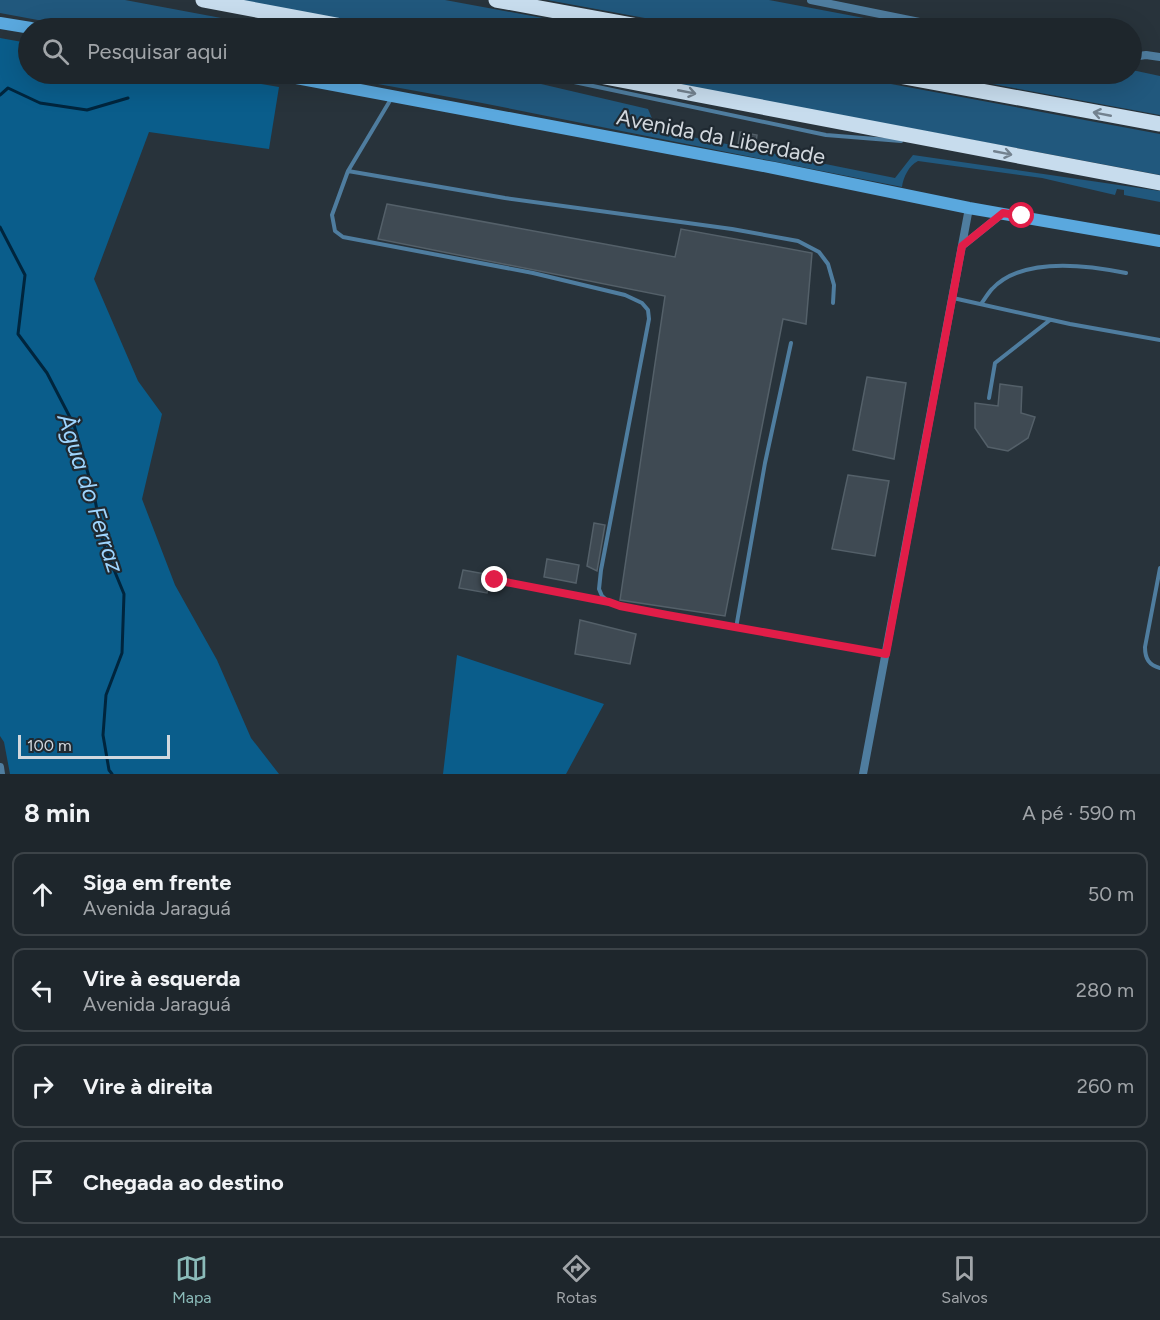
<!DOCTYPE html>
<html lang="pt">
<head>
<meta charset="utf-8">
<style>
	:root { --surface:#1e262c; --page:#2b3238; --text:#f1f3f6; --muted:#a1a5a9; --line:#3c4348; --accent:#8bbbb9 }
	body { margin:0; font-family:Figtree,sans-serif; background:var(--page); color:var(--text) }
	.scale { position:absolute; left:18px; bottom:15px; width:152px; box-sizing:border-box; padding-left:6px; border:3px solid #d2d8de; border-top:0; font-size:16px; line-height:21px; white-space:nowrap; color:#d2d8de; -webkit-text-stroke:4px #1f2931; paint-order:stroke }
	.stop { position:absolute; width:18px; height:18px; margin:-14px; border:4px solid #e11d48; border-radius:50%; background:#fff }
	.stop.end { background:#e11d48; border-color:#fff; box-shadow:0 2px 6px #0008 }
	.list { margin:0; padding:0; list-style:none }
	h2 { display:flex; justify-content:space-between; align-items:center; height:78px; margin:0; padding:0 24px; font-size:26px }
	h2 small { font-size:20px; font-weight:400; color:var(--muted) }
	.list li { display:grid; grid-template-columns:39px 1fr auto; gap:18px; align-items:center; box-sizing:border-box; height:84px; margin:0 12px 12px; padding:0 12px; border:2px solid var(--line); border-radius:12px }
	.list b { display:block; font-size:22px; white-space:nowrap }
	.list p { margin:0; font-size:20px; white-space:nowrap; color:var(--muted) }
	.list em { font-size:20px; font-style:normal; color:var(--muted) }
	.icon { flex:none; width:33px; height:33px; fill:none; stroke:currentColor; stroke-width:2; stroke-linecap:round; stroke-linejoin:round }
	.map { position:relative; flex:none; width:1160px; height:774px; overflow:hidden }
	.search { position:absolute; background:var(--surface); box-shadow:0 6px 24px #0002; left:18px; right:18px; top:18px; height:66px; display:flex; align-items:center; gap:15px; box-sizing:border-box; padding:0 21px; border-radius:33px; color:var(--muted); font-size:22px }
	.sheet { height:462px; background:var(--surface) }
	nav { display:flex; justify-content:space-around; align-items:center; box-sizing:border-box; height:84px; border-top:2px solid var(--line); background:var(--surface); font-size:16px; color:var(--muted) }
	nav a { display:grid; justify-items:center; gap:3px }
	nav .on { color:var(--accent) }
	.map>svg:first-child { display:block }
</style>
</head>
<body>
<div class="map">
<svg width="1160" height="774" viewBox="0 0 1160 774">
	<rect width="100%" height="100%" fill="#28333b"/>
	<path fill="#21587d" d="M 0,0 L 125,0 L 275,28 L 81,28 L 0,13 Z
		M 232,0 L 445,0 L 597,28 L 383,28 Z
		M 547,0 L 769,0 L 917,28 L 699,28 Z
		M 1132,70 L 1160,76 L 1160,115 L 938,74 L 1132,74 Z
		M 323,74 L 498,74 L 648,109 L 657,130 L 895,178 L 913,155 L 1160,191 L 1160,202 L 1124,195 L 1124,190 L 1117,189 L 1115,195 L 1042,178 L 918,161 C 909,165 903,178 902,187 L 482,103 Z
		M 621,74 L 837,74 L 1160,134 L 1160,175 Z"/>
	<path fill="#0a5d8b" d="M 0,38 L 28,43 L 28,74 L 202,74 L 279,87 L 269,149 L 149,132 L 94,279 L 138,381 L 162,414 L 142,499 L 175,585 L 217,660 L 251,738 L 279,774 L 10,774 L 4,742 L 0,736 Z
		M 457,655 L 604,704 L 566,774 L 443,774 Z"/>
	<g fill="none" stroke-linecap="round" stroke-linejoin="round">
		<path stroke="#00253d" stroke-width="3" d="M 0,95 L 8,88 L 40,103 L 87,110 L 128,98
			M 0,227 L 25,275 L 18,334 L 47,373 L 74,425 L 94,494 L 103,543 L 124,594 L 122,653 L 106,695 L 103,735 L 109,770 L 112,774"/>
	</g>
	<path fill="#3f4a53" stroke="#546069" stroke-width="1.5" d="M 740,132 L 757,135 L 755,149 L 738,145 Z
		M 387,204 L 675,257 L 681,229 L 812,253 L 806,324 L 783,319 L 725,616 L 620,600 L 665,296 L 378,239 Z
		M 867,377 L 906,383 L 894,459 L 853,450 Z
		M 1000,384 L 1022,387 L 1021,413 L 1035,417 L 1028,438 L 1008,451 L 988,447 L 975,428 L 975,403 L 998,406 Z
		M 848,475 L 889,481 L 875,556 L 832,549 Z
		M 594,523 L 605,525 L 597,571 L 587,566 Z
		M 547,559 L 579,565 L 576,583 L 544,577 Z
		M 463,570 L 491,575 L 487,593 L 459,588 Z
		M 580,620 L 636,634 L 630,664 L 575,654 Z"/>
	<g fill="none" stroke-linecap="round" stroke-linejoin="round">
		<path stroke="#4f7d9f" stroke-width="4" d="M 536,74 L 826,135 L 901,141
			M 348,171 L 391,99
			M 953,298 L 1070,324 L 1160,340
			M 833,303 L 834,285 L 828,264 L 819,252 L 798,241 L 732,229 L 505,198 L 348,171 L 332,215 L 335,231 L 343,237 L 533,273 L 625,295 L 642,303 L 648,310 L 649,319 L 601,570 L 599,589 L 602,596 L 609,602 L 619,606 L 885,654
			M 981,304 C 985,299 988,293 992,289 C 1023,256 1087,265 1126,273
			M 989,398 L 995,363 L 1050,320
			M 1160,568 L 1145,647 C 1145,659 1149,665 1160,668
			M 495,580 L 609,602
			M 736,628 L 765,463 L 791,343"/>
		<path stroke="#4f7d9f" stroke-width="8" d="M 811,0 L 949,28
			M 1132,57 L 1146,55 L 1160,57
			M 962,246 L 1003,213
			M 0,767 L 1,774
			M 863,774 L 969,208"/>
		<path stroke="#5aa8de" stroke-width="12" d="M 0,23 L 31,28
			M 275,74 L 774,168 L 969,208 L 1160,241"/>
		<path stroke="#c7dced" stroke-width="15" d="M 203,0 L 353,28
			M 496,0 L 648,28
			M 589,74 L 1160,183
			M 889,74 L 1160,124"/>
	</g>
	<defs><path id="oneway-shaft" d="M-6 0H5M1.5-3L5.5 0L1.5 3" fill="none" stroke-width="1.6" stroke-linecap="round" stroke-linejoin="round" transform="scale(1.5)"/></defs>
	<g stroke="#73828f">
		<use href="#oneway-shaft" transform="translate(687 92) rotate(11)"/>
		<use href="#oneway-shaft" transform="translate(1102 114) rotate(-169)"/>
		<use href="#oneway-shaft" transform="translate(1003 153) rotate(11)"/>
	</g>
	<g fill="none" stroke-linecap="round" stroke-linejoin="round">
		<path stroke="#e11d48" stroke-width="8" d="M 495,580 L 609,602 L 620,606 L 667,615 L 886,654 L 962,246 L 1003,213 L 1022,216"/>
	</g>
	<g text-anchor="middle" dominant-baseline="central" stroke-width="4.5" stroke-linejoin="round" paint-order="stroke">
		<g font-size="22" fill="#d2d8de" stroke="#1f2931">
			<text transform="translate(721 137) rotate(11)">Avenida da Liberdade</text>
		</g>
		<g font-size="24" font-style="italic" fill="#9fd5fe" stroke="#1f2931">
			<text transform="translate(91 493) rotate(72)">Àgua do Ferraz</text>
		</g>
	</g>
</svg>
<div class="scale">100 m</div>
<div class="stop" style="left:1022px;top:216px"></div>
<div class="stop end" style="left:495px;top:580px"></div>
<div class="search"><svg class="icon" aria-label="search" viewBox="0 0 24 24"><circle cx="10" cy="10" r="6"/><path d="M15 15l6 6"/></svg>Pesquisar aqui</div>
</div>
<section class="sheet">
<h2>8 min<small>A pé · 590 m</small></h2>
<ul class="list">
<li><svg class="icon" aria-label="ahead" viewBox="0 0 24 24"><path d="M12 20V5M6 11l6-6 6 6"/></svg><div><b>Siga em frente</b><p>Avenida Jaraguá</p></div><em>50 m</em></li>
<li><svg class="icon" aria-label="left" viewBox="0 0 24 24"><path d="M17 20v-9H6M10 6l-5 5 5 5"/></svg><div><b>Vire à esquerda</b><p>Avenida Jaraguá</p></div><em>280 m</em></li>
<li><svg class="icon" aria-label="right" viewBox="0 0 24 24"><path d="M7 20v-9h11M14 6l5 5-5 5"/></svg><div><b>Vire à direita</b></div><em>260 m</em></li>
<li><svg class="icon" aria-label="arrive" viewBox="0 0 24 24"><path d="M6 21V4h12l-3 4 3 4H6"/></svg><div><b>Chegada ao destino</b></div></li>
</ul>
</section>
<nav>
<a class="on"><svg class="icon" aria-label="map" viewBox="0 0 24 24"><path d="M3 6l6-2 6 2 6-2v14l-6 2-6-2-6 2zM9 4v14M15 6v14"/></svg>Mapa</a>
<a><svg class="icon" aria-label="directions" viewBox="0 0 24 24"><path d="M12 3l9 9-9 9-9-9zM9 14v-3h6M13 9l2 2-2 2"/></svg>Rotas</a>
<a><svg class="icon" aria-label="saved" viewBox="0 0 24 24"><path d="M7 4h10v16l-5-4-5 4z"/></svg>Salvos</a>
</nav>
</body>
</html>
